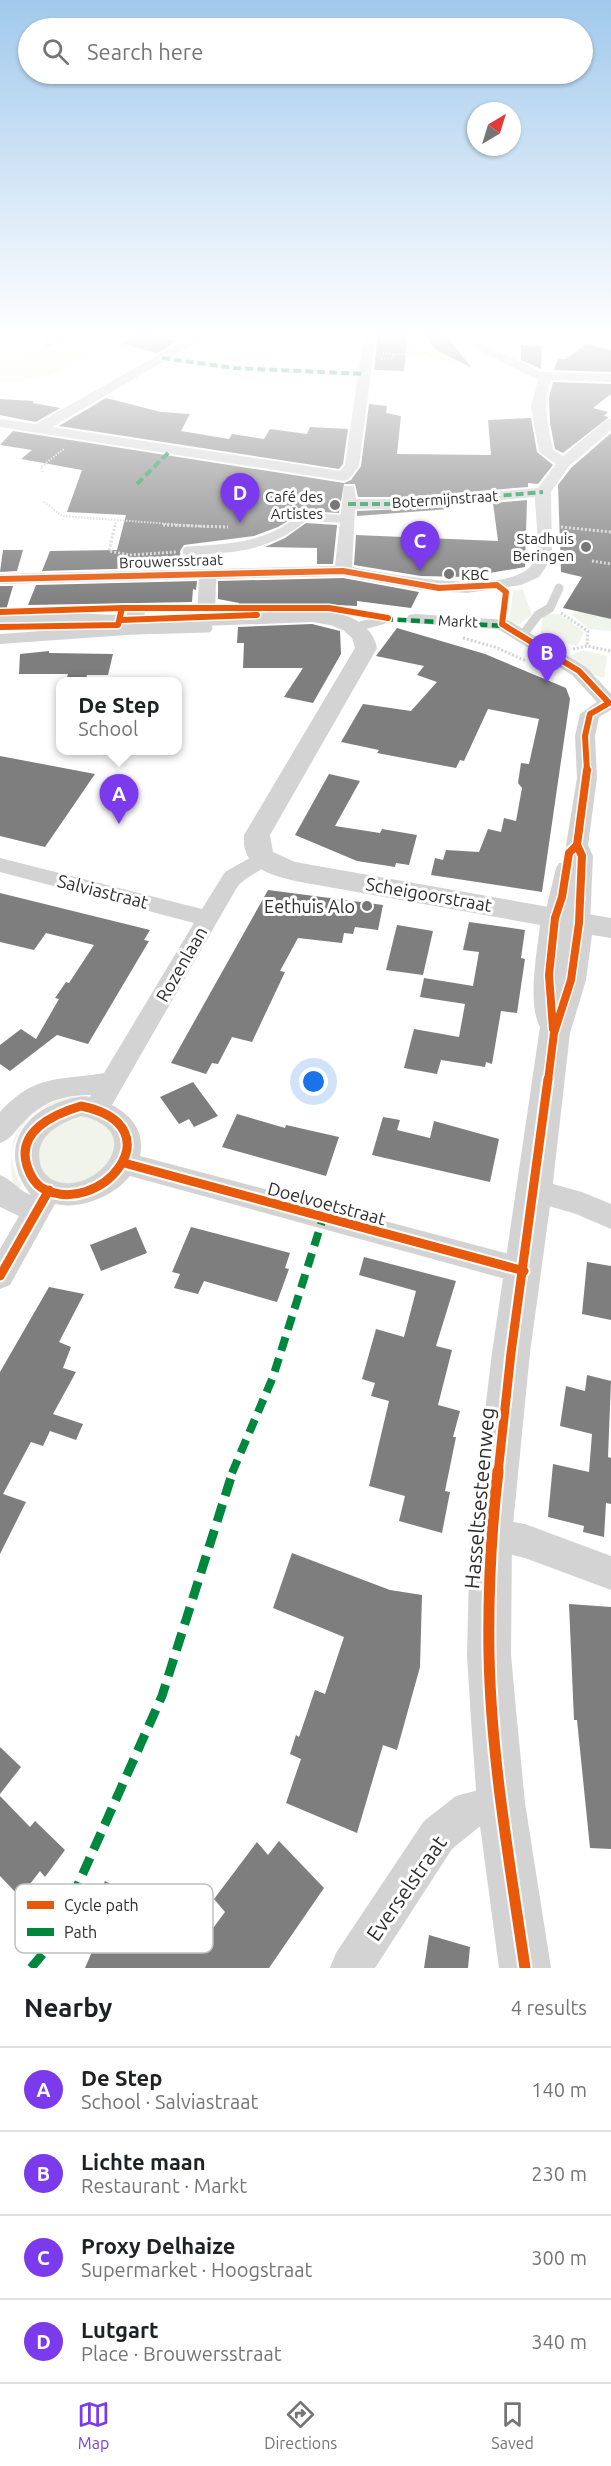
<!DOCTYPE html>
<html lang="en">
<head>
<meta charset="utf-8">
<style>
	:root { --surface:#fff; --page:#f2f2f2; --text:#202124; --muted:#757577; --line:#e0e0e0; --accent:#7c3aed }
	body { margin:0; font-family:Ubuntu,sans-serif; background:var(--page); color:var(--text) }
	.compass { position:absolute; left:467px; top:102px; width:54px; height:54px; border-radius:50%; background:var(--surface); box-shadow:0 2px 4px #0004; rotate:38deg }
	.you { position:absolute; left:314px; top:1082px; width:21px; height:21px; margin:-15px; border:4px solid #fff; border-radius:50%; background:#1a73e8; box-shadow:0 0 0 9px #1a73e833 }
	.badge { display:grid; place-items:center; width:39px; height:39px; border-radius:50%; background:var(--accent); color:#fff; font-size:20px; font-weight:700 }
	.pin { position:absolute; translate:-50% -50px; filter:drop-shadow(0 2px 3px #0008) }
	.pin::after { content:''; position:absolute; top:32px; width:21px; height:18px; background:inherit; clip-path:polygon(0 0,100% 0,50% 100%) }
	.popup { position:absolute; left:56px; top:677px; width:126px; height:78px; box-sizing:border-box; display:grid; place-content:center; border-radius:12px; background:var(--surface); filter:drop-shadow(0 2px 4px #0005); font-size:20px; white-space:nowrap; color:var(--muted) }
	.popup b { font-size:22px; color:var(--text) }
	.popup::after { content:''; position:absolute; left:50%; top:100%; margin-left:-12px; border:12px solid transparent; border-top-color:var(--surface) }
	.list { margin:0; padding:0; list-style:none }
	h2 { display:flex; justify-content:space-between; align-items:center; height:78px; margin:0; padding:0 24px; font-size:26px }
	h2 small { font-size:20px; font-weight:400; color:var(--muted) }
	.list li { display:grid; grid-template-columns:39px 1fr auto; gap:18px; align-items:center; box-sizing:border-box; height:84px; padding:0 24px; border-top:2px solid var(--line) }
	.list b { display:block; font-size:22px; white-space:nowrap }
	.list p { margin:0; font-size:20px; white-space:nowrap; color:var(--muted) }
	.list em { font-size:20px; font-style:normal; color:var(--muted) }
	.icon { flex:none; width:33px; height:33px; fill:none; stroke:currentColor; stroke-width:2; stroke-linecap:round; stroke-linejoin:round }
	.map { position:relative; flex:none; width:611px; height:1968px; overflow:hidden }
	.search { position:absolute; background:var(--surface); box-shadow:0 2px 4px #0004; left:18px; right:18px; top:18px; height:66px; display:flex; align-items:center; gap:15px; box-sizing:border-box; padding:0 21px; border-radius:33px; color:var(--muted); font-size:22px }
	.sheet { height:414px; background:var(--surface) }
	nav { display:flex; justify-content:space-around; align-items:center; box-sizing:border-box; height:84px; border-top:2px solid var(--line); background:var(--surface); font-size:16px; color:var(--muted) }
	nav a { display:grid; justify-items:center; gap:3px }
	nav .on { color:var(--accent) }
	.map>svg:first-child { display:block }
</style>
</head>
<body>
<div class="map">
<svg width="611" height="1968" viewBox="0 0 611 1968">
	<rect width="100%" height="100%" fill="#fff"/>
	<path fill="#f0f4eb" d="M 398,336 L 426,336 L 465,364 L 389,361 Z
		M 40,348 L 96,352 L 50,376 L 25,378 L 22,382 L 0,381 L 0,353 L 16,355 Z
		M 522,588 L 532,615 L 519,624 L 509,624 L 513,591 Z
		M 583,612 L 611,619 L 611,631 L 589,629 L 570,613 Z
		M 543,614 L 559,614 L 581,629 L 584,632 L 577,646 L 540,637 Z
		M 583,650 L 607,656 L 604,678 L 586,672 L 570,656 Z
		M 77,1096 C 71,1101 59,1102 50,1105 C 13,1120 1,1153 22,1186 L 15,1189 C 0,1140 30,1101 77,1096 Z
		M 78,1115 L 104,1123 L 116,1140 C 115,1145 115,1154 113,1159 C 102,1178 69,1191 49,1179 C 42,1175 37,1163 32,1156 L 40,1133 Z"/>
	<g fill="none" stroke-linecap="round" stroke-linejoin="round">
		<path stroke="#d8e9f1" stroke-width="4" d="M 557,333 L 610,344"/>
	</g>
	<path fill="#7e7e7e" d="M 142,333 L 177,341 L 157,353 L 120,343 Z
		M 378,333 L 408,333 L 404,371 L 374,370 Z
		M 423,333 L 444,333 L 472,368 L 436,350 Z
		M 586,344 L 611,350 L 611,372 L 554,370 L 558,359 L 566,359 Z
		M 521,345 L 542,346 L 541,369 L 521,360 Z
		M 553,382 L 611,384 L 611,394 L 593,408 L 608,412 L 604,416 L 609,417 L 563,453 L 555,449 L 550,423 L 549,398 Z
		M 106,398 L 161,412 L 190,414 L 181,431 L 229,439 L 232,434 L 264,439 L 270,429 L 307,434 L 310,427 L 348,429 L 343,464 L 339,469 L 59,426 Z
		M 0,399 L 34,401 L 33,403 L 60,408 L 36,422 L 25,420 L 0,415 Z
		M 369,404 L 387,406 L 386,413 L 401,416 L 397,454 L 491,455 L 488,420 L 531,418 L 537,452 L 553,465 L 538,484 L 528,483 L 528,487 L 403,497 L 358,497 L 355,484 L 344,484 L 339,513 L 304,511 L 278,527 L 254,536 L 184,545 L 180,551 L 181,567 L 42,571 L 50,551 L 117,550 L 126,515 L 67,512 L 82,470 L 21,459 L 32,450 L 0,445 L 13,431 L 344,483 L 351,480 L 361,466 Z
		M 611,433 L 611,619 L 563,608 L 582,577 L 561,572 L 558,485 L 571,468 Z
		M 527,500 L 525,567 L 466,577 L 421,576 L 354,565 L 356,535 L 498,541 L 493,503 Z
		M 449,507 L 450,509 L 357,516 L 357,511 Z
		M 306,523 L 337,525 L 333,564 L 317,564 L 317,548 L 265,547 L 285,538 Z
		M 3,550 L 23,550 L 17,571 L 0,572 Z
		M 343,578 L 419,592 L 411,608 L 357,601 L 357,606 L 338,605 L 339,612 L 299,605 L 239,607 L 239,603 L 218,599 L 218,581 Z
		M 197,581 L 196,590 L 193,589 L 192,602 L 28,605 L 36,585 Z
		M 0,586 L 13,586 L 6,610 L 0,611 Z
		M 312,624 L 340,631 L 341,654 L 313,703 L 284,697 L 303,668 L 243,668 L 244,643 L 237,643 L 238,627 Z
		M 397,628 L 485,654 L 566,688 L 570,699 L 542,892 L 431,875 L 435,858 L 443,860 L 446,850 L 479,852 L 488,829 L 501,832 L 504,818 L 516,821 L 522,788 L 518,783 L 521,763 L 529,764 L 539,719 L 488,709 L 464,761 L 460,760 L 456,768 L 377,753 L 379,750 L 341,742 L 363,704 L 411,711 L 437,682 L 417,675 L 424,666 L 376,656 Z
		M 49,651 L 49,653 L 113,654 L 108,675 L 87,675 L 86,680 L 66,680 L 68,674 L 19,674 L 20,654 Z
		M 0,756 L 95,774 L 45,847 L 0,836 Z
		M 329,774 L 360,781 L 335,826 L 380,833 L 382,829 L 417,835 L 409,865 L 396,863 L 395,867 L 357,861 L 295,835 Z
		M 268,890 L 383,905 L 378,930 L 355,927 L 353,934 L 344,933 L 342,943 L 298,938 L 280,971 L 285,972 L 252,1042 L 232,1037 L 218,1064 L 212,1063 L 206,1074 L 171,1063 Z
		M 0,893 L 150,930 L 144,940 L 149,941 L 88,1044 L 57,1035 L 10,1071 L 0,1064 L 0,1045 L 21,1029 L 36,1039 L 59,999 L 55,998 L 66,982 L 69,983 L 94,945 L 46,933 L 34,950 L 0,942 Z
		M 469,922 L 525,930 L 521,958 L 525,959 L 517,1013 L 501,1011 L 492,1064 L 486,1062 L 485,1067 L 441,1060 L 437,1074 L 404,1068 L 414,1029 L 459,1037 L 465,1004 L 420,997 L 424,978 L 473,986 L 479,952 L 463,950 Z
		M 397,925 L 433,931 L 423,975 L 386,970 Z
		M 193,1082 L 218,1116 L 194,1127 L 189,1119 L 179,1124 L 160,1097 Z
		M 237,1114 L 285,1128 L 286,1125 L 339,1137 L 326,1176 L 222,1147 Z
		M 383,1117 L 400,1120 L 397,1130 L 430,1138 L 434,1121 L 499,1139 L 490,1182 L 372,1155 Z
		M 136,1227 L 147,1253 L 101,1271 L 90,1245 Z
		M 191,1227 L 290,1253 L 285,1268 L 289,1269 L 277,1302 L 204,1281 L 198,1294 L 174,1288 L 180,1274 L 172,1272 Z
		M 364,1257 L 456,1281 L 436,1346 L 452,1350 L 438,1405 L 460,1411 L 453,1437 L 456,1437 L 445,1491 L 450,1492 L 442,1533 L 399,1521 L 405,1496 L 369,1486 L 389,1401 L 371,1396 L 375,1383 L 362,1379 L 376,1329 L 404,1337 L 416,1291 L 359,1275 Z
		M 587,1262 L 611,1266 L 611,1320 L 582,1314 Z
		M 49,1287 L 84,1294 L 59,1342 L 71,1347 L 63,1368 L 76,1372 L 53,1414 L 83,1424 L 76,1440 L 50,1431 L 43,1446 L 31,1442 L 3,1494 L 26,1502 L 0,1554 L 0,1372 Z
		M 587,1375 L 611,1381 L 608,1457 L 611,1458 L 611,1504 L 606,1503 L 604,1537 L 583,1532 L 584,1526 L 548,1517 L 553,1464 L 589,1472 L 592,1434 L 560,1426 L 566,1386 L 585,1391 Z
		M 292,1553 L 390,1590 L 422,1595 L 420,1667 L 397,1750 L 383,1745 L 357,1833 L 286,1803 L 301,1759 L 290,1754 L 296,1735 L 299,1737 L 315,1690 L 325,1694 L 344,1637 L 273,1608 Z
		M 569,1604 L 611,1607 L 611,1849 L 590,1848 L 577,1720 L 574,1720 Z
		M 0,1747 L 21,1767 L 0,1794 Z
		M 0,1796 L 30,1827 L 35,1821 L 65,1850 L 45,1877 L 40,1871 L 20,1897 L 0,1876 Z
		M 279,1841 L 324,1888 L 269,1968 L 85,1968 L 105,1921 L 90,1913 L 105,1881 L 138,1898 L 142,1888 L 170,1902 L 164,1917 L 205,1939 L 225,1912 L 214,1899 L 257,1842 L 268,1855 Z
		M 429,1935 L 470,1947 L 468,1968 L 424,1968 Z"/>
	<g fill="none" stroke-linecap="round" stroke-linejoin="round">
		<path stroke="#d3d3d3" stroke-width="2" stroke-dasharray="1.5 1.5" stroke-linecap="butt" d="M 413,349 L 426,352
			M 409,353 L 417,341 L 427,337
			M 426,353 L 436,350
			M 383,354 L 426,354 L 454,362
			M 381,359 L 393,358 L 395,354
			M 43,472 L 41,467 L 65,448
			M 44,502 L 62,516 L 210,527
			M 115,527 L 116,521"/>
		<path stroke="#d3d3d3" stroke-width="3" stroke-dasharray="2 2" stroke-linecap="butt" d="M 115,525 L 109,551 L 130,555 L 176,552
			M 163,525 L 228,527
			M 561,527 L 611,532
			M 592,561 L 611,564
			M 561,613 L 588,631 L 587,646
			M 463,638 L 495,647 L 526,661
			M 573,649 L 587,646 L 611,651"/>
		<path stroke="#d3d3d3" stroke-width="8" d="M 47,343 L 73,333
			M 291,527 L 304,517 L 346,519"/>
		<path stroke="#d3d3d3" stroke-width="9" d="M 187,551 C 224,549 262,548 293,525
			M 353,628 L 382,620
			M 135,630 L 208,628
			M 522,636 L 538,615 L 550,608 L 559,588"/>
		<path fill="#d3d3d3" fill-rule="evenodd" d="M 197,333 L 212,333 L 52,427 L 340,471 L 345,465 L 364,333 L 376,333 L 359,466 L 349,479 L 344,481 L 0,427 L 0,419 L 36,424 Z
			M 446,333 L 461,333 L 541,372 L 611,374 L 611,382 L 551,380 C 542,405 548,425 553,450 L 563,456 L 606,420 L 611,419 L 611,430 L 569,466 L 551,492 L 552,558 L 539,577 L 521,585 L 467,593 L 421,590 L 343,576 L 216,579 L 215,618 L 206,623 L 197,618 L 199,579 L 0,584 L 0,574 L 335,566 L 344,486 L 354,486 L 356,499 L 403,499 L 538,488 L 556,464 L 539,452 L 531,406 L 538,380 ZM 535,497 C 535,513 540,543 536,557 C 523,602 384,573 352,567 L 355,509 L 403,509 Z
			M 136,607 L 145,612 L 141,634 L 0,644 L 0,634 L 126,625 L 127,612 Z
			M 415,614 L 508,620 L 586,667 L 611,694 L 611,710 L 599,717 L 595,736 L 597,778 L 588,845 L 593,856 L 590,923 L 587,929 L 579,931 L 571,929 L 568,923 L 568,913 L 563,924 L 555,926 L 547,924 L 544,918 L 556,868 L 559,863 L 571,862 L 566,845 L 577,778 L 575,736 L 580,714 L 597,702 L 572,675 L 498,629 L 409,623 L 406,619 L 409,615 Z
			M 262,851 L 270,853 L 273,858 C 264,872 245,875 236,889 L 112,1105 C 133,1116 145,1133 140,1156 L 524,1258 L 534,1262 L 538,1271 L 534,1280 L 524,1284 L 130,1176 C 114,1196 81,1210 55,1204 L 10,1285 L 0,1289 L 0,1249 L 19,1216 L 0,1207 L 0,1175 C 13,1180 19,1191 31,1195 C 0,1157 16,1115 63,1101 C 73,1098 80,1095 90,1097 L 91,1095 C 64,1095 43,1101 24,1122 C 15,1130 12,1139 0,1143 L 0,1112 C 36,1073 59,1081 104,1073 L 194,923 L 0,872 L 0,858 L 202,909 L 225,872 ZM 81,1116 C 152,1131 93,1199 53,1180 C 47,1177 41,1170 40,1163 C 34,1136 60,1123 81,1116 Z
			M 535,1179 L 582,1192 L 611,1204 L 611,1229 L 576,1214 L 525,1199 L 521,1191 L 525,1183 Z
			M 491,1518 L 525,1524 L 611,1556 L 611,1590 L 525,1558 L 479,1547 L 474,1535 L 479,1523 Z
			M 501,1784 L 515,1789 L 520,1803 L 515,1817 L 479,1827 L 452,1849 L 375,1968 L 330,1968 L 336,1953 L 424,1821 L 456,1796 Z"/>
		<path fill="#d3d3d3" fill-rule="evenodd" d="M 81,607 L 89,609 L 92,614 C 127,616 162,615 197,613 C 240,611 366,589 377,648 L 270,835 L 273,852 L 295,862 L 611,918 L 611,938 L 592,935 L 586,980 L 570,1033 L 552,1191 L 530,1353 L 512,1535 L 511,1655 L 517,1720 L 525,1803 L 551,1968 L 499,1968 L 477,1803 L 471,1720 L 467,1655 L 470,1535 L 492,1353 L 540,1027 C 527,1003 537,953 540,925 L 295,881 C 269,875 241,867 244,835 L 355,648 L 352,638 L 343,630 L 330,625 L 312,622 L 151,628 L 81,627 L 52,623 L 0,627 L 0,613 Z"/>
		<path stroke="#00873e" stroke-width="4" stroke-dasharray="8 4" stroke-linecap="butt" d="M 162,358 L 234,368 L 365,374
			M 137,484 L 170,451
			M 348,504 L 403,504 L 543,492"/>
		<path stroke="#00873e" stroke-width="4.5" stroke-dasharray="9 4.5" stroke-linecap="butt" d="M 384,619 L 506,626"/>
		<path stroke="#00873e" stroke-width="8" stroke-dasharray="14 8" stroke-linecap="butt" d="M 232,1473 L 273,1377 L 323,1218"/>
		<path stroke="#00873e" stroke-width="9" stroke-dasharray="18 9" stroke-linecap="butt" d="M 31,1968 L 52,1943 L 162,1696 L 233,1471"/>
		<defs>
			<path id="cycleway-far3" d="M 0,579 L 343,571 L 439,588 L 497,585 L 506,592 L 502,624 L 579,671 L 609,703 L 590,714 L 585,736 L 587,771
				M 0,612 L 122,608
				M 121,620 L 257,615
				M 0,627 L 118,625 L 122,608 L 329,608 L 388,618"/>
			<path id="cycleway-far2" d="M 553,1029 L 549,975 L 555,918 L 562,897 L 569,853 L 577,845
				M 548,1081 L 554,1033 L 571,980 L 579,923 L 582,856 L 577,845 L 587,770"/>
			<path id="cycleway-far1" d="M 81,1106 C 179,1126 99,1220 42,1188 C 34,1183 30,1175 27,1166 C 16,1131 54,1114 81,1106 Z
				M 124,1163 L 524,1271
				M 0,1276 L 49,1190
				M 498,1473 L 511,1353 L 548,1079"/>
			<path id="cycleway" d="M 498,1471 C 491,1532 488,1593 489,1654 C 491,1759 510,1864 525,1968"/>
		</defs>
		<use href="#cycleway-far3" stroke="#fff" stroke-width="9"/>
		<use href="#cycleway-far2" stroke="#fff" stroke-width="11"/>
		<use href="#cycleway-far1" stroke="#fff" stroke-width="13"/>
		<use href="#cycleway" stroke="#fff" stroke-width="15"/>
		<use href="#cycleway-far3" stroke="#e8590c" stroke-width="6"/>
		<use href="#cycleway-far2" stroke="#e8590c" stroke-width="8"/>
		<use href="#cycleway-far1" stroke="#e8590c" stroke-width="9"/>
		<use href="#cycleway" stroke="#e8590c" stroke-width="11"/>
	</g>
	<linearGradient id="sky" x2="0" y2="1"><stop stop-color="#a1c9ec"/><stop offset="0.55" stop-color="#fff"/><stop offset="1" stop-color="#fff" stop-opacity="0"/></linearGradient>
	<rect width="611" height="608" fill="url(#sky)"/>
	<g fill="#777" stroke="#fff" stroke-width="2">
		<circle cx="335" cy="505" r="6"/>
		<circle cx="586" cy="547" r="6"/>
		<circle cx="449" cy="574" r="6"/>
		<circle cx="367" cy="906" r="6"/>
	</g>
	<g text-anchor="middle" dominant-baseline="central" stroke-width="6" stroke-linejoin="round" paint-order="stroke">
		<g font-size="15" fill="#2e2e2e" stroke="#fff" text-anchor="end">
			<text x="323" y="496">Café des<tspan x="323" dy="17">Artistes</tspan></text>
			<text x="574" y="538">Stadhuis<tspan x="574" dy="17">Beringen</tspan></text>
			<text x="461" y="574" text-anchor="start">KBC</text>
		</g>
		<g font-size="15" fill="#2e2e2e" stroke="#fff">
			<text transform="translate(445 499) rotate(-4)">Botermijnstraat</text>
			<text transform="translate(171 561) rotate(-2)">Brouwersstraat</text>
			<text transform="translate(458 621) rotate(3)">Markt</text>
		</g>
		<g font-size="18" fill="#2e2e2e" stroke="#fff">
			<text transform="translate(103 891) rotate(14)">Salviastraat</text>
			<text transform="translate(429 894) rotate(10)">Scheigoorstraat</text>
			<text transform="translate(181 964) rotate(-60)">Rozenlaan</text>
			<text transform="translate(327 1203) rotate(15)">Doelvoetstraat</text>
		</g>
		<g font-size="18" fill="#2e2e2e" stroke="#fff" text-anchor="end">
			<text x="355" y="906">Eethuis Alo</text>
		</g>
		<g font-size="21" fill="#2e2e2e" stroke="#fff">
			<text transform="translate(479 1498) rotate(-85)">Hasseltsesteenweg</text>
			<text transform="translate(406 1888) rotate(-55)">Everselstraat</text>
		</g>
	</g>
	<rect x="15" y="1884" width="198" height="69" rx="9" fill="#fff" stroke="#c0c0c0" stroke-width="1.5"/>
	<rect x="27" y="1901" width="27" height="8" fill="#e8590c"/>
	<rect x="27" y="1928" width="27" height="8" fill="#00873e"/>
	<g font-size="16" fill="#2e2e2e">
		<text x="64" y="1911">Cycle path</text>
		<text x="64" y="1938">Path</text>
	</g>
</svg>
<svg class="compass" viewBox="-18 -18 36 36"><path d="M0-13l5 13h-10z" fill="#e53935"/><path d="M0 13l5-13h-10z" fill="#757577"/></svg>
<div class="you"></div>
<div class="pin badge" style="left:119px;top:824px">A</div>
<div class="popup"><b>De Step</b>School</div>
<div class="pin badge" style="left:547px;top:683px">B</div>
<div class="pin badge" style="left:420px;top:571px">C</div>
<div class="pin badge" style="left:240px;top:523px">D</div>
<div class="search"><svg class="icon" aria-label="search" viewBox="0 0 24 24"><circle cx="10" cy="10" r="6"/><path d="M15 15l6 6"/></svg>Search here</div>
</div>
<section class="sheet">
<h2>Nearby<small>4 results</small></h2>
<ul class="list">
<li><span class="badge">A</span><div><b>De Step</b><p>School · Salviastraat</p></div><em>140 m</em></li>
<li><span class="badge">B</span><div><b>Lichte maan</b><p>Restaurant · Markt</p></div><em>230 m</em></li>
<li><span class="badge">C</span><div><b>Proxy Delhaize</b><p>Supermarket · Hoogstraat</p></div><em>300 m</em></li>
<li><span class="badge">D</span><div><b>Lutgart</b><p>Place · Brouwersstraat</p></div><em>340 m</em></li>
</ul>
</section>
<nav>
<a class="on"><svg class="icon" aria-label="map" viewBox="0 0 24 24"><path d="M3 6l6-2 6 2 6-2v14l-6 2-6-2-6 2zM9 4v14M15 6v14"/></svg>Map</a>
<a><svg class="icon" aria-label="directions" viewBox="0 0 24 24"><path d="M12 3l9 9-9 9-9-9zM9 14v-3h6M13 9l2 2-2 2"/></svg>Directions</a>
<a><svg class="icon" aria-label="saved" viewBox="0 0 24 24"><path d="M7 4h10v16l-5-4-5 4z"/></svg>Saved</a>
</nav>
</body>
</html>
